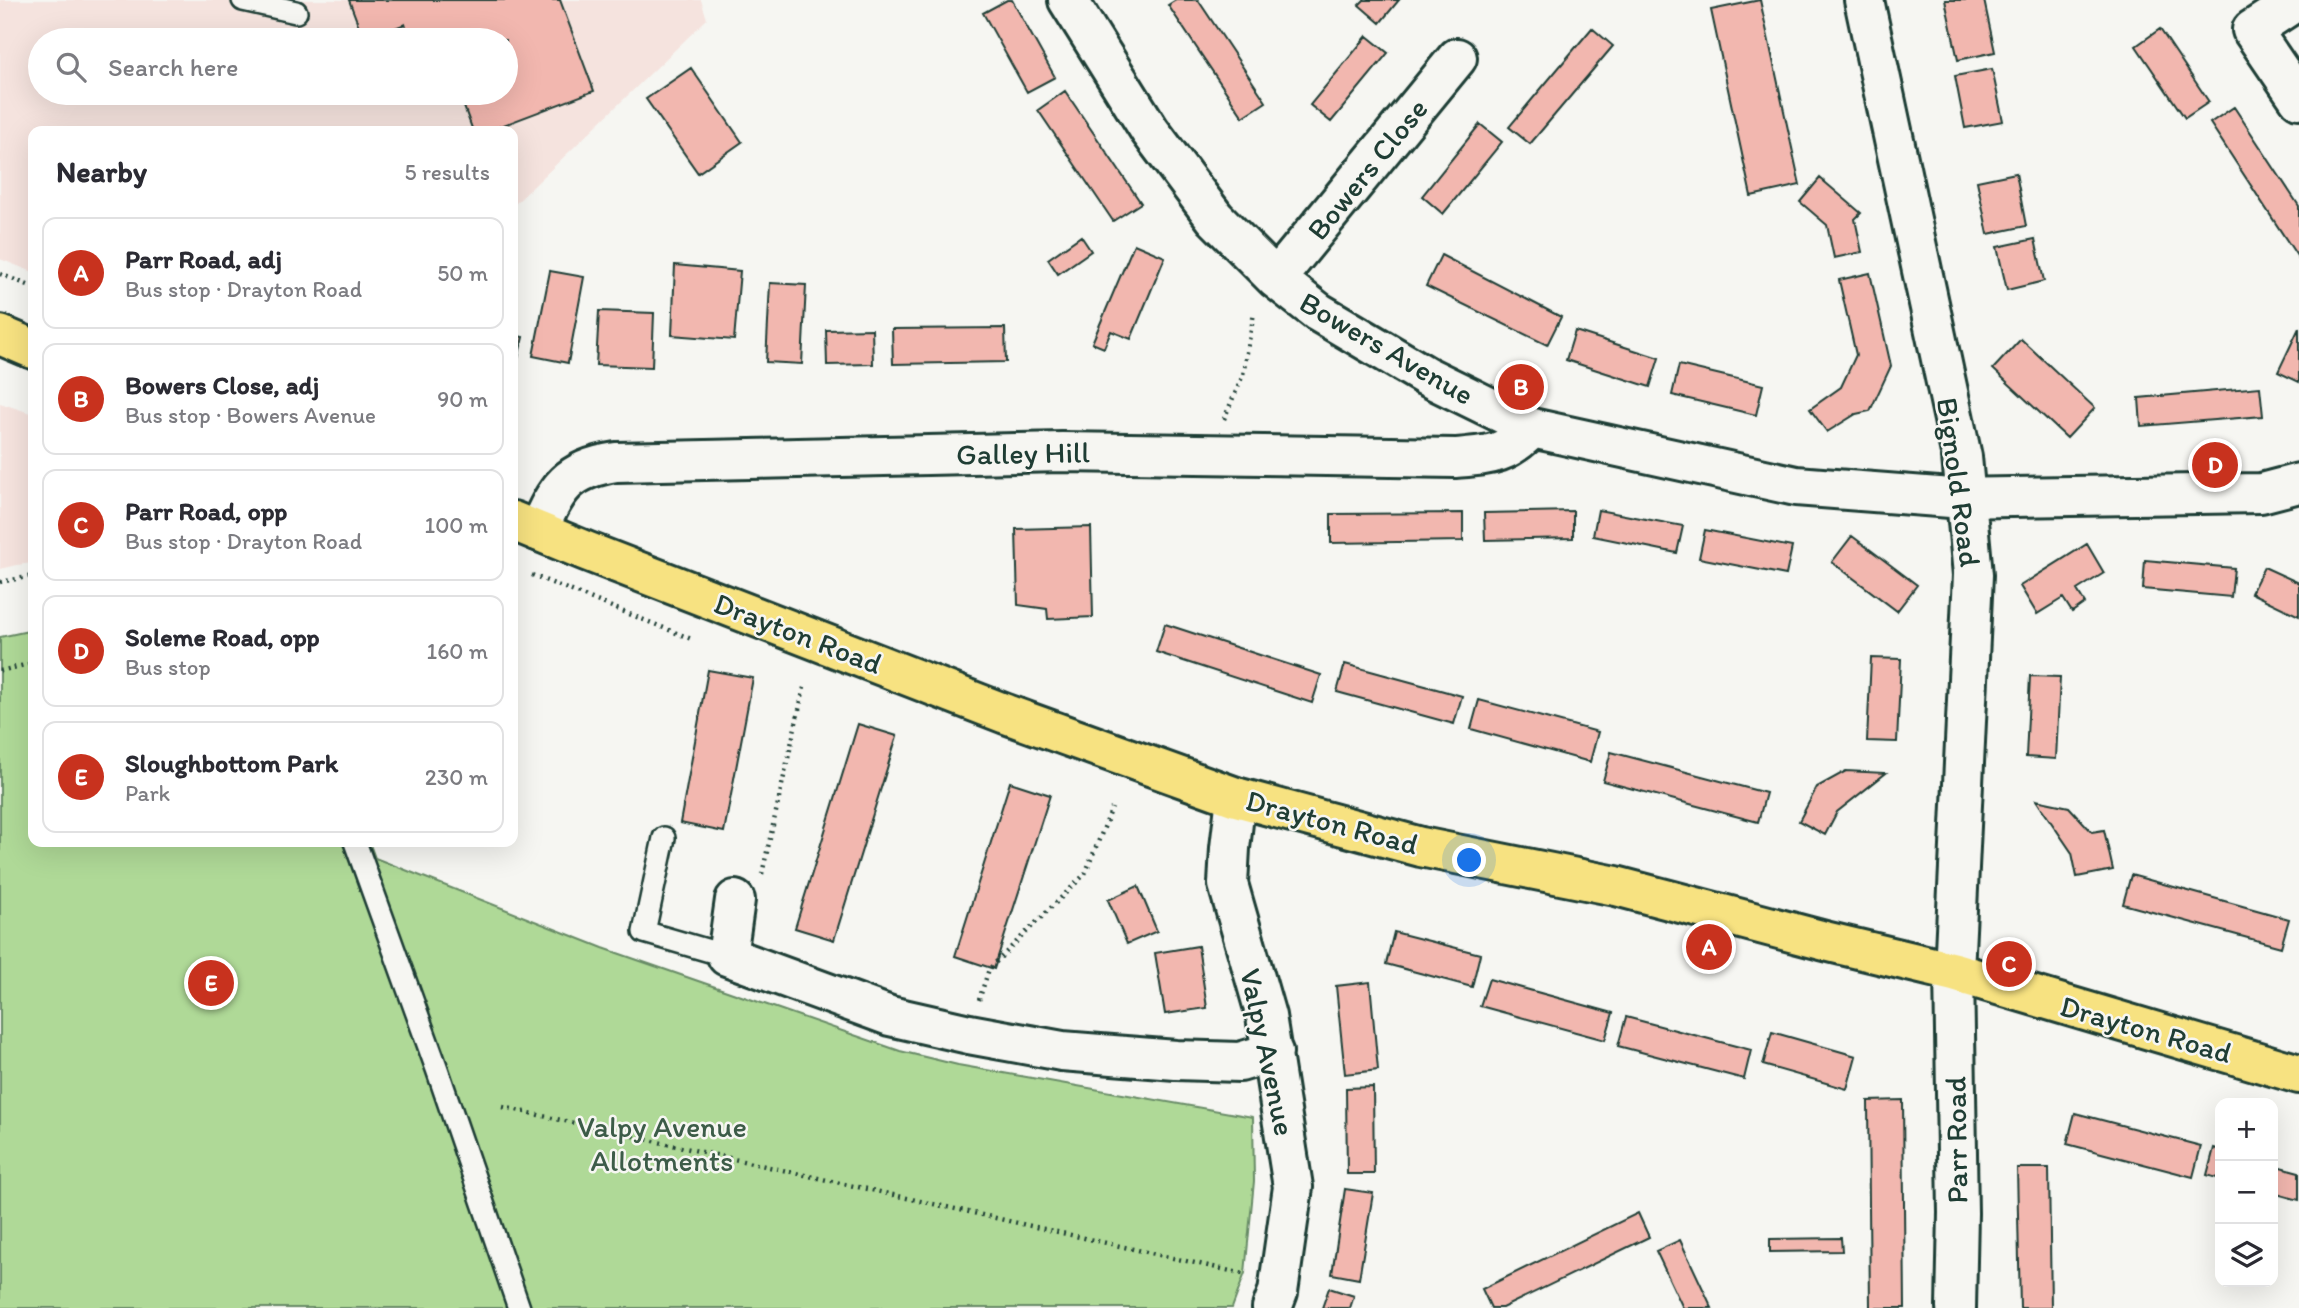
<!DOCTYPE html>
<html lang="en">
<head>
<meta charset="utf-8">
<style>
	:root { --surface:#fff; --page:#f2f2f3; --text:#2b2b33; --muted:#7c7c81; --line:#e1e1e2; --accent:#c8321e }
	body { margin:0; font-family:Itim,sans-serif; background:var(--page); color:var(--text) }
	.controls { position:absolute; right:21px; bottom:21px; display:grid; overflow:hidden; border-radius:14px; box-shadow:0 7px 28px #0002 }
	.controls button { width:63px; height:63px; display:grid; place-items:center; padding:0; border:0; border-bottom:2px solid var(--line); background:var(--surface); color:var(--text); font:35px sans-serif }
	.you { position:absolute; left:1470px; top:861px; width:24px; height:24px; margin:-18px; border:5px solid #fff; border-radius:50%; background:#1a73e8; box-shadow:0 0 0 10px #1a73e833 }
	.badge { display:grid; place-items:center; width:46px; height:46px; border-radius:50%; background:var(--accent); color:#fff; font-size:23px; font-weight:700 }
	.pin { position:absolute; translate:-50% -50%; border:4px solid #fff; box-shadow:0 2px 7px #0006 }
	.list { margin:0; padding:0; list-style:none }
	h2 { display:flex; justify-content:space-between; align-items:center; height:91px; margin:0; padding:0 28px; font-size:30px }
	h2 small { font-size:23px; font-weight:400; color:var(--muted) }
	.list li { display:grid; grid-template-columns:46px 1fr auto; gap:21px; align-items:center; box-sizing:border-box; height:112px; margin:0 14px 14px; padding:0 14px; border:2px solid var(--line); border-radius:14px }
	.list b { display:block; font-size:26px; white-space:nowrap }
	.list p { margin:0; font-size:23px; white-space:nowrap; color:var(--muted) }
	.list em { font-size:23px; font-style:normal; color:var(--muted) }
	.icon { flex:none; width:38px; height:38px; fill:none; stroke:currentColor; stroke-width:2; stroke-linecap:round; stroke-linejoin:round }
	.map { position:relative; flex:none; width:2299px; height:1308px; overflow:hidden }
	.search { position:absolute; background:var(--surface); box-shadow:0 7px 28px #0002; left:28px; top:28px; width:490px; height:77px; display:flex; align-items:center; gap:18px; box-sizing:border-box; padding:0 24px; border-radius:38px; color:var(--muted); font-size:26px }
	.panel { position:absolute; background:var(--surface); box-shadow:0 7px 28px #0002; left:28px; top:126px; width:490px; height:721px; border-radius:14px }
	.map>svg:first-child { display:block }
</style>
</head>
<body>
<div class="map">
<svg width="2299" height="1308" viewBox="0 0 2299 1308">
	<rect width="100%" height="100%" fill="#f6f6f2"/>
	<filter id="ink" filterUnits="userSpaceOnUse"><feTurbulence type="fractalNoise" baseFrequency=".0143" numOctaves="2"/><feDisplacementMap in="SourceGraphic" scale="14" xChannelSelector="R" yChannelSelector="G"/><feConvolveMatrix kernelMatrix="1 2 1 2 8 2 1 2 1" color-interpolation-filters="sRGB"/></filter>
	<g filter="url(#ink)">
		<path fill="#f5e3de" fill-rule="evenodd" d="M 0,0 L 701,0 L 707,19 L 513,206 L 513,131 L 33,131 L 33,272 L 0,259 ZM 40,40 L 506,40 L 506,93 L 40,93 Z
			M 0,403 L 33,414 L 33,563 L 16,565 L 0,569 Z"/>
		<path fill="#afd997" stroke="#678b66" stroke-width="2" d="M 33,630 L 33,842 L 369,842 L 375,858 L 603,948 L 900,1051 L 958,1065 L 1253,1117 L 1254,1181 L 1245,1273 L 1232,1308 L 0,1308 L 0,637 Z"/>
		<path fill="#f2b7af" stroke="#1f3d34" stroke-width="2" d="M 349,0 L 560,0 L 594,91 L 488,131 L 473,131 L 459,93 L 506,93 L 506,40 L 439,40 L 438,36 L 427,40 L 411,40 L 405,24 L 364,40 Z
			M 1007,0 L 1012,0 L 1055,77 L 1027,92 L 983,13 Z
			M 1176,0 L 1198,0 L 1266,102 L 1243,117 L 1168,5 Z
			M 1364,0 L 1399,0 L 1380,23 L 1359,5 Z
			M 1760,0 L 1800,185 L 1751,196 L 1711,10 Z
			M 1945,0 L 1984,0 L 1995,52 L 1958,60 Z
			M 1592,28 L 1613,46 L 1530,144 L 1509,127 Z
			M 2160,29 L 2209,102 L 2185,118 L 2136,46 Z
			M 1367,36 L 1388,53 L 1331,122 L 1310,105 Z
			M 691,68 L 742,142 L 698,173 L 646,99 Z
			M 1992,69 L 2003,121 L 1965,128 L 1955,76 Z
			M 1065,91 L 1141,203 L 1113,221 L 1038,110 Z
			M 2234,107 L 2299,206 L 2299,259 L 2210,123 Z
			M 1480,124 L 1502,142 L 1443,214 L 1422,196 Z
			M 2016,173 L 2026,226 L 1988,234 L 1977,181 Z
			M 1820,178 L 1861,213 L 1855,219 L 1862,252 L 1834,258 L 1827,225 L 1800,202 Z
			M 1081,236 L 1091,251 L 1058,274 L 1048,259 Z
			M 2035,239 L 2044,281 L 2007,290 L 1997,247 Z
			M 1134,244 L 1165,257 L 1131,339 L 1111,331 L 1104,348 L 1092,343 Z
			M 1441,255 L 1561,317 L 1547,345 L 1426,286 Z
			M 675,265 L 740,271 L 734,340 L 672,335 Z
			M 550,271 L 584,277 L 568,363 L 533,356 Z
			M 1870,273 L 1891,366 L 1870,411 L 1856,414 L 1827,432 L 1810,409 L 1841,387 L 1856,355 L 1839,280 Z
			M 770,283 L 806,285 L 802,364 L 766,362 Z
			M 599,311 L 654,313 L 652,367 L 596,365 Z
			M 1005,328 L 1006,362 L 893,364 L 892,329 Z
			M 2299,328 L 2299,382 L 2278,372 Z
			M 872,329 L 873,364 L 827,365 L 826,330 Z
			M 1575,331 L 1659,358 L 1650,387 L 1566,360 Z
			M 513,335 L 523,337 L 514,376 L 513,376 Z
			M 2021,339 L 2095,408 L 2067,438 L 1993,369 Z
			M 1679,365 L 1763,385 L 1756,415 L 1672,395 Z
			M 2260,387 L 2263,416 L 2141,426 L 2139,398 Z
			M 1598,510 L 1683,526 L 1677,553 L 1593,536 Z
			M 1573,511 L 1573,538 L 1485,540 L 1484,513 Z
			M 1463,513 L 1463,541 L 1331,543 L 1331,514 Z
			M 1091,527 L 1093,617 L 1048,619 L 1047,609 L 1018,605 L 1016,529 Z
			M 1705,530 L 1792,547 L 1786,575 L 1699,558 Z
			M 1852,536 L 1917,585 L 1897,611 L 1832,562 Z
			M 2087,544 L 2104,573 L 2077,590 L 2085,603 L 2072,612 L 2063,598 L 2037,614 L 2020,586 Z
			M 2145,560 L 2234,568 L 2231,597 L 2143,589 Z
			M 2264,567 L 2299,583 L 2299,616 L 2251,593 Z
			M 1165,624 L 1321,675 L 1312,703 L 1156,652 Z
			M 1871,658 L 1901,659 L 1897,742 L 1867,741 Z
			M 1345,664 L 1462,696 L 1454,724 L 1337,692 Z
			M 708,670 L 753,678 L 724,832 L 680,823 Z
			M 2030,676 L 2060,677 L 2056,759 L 2026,757 Z
			M 1479,700 L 1598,732 L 1590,762 L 1471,729 Z
			M 858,724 L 897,736 L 834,940 L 795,928 Z
			M 1611,752 L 1766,793 L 1758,822 L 1603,781 Z
			M 1846,771 L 1886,773 L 1837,812 L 1825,835 L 1799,821 L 1817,787 Z
			M 1010,782 L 1050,795 L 994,969 L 955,956 Z
			M 2036,800 L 2069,807 L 2092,832 L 2104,830 L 2113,870 L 2077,877 L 2072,853 Z
			M 2131,875 L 2289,919 L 2281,947 L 2123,904 Z
			M 1138,886 L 1157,931 L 1127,944 L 1108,900 Z
			M 1394,932 L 1480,954 L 1472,987 L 1386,964 Z
			M 1198,946 L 1207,1008 L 1165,1014 L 1155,953 Z
			M 1489,979 L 1613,1013 L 1605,1040 L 1480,1006 Z
			M 1370,982 L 1378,1070 L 1345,1074 L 1336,986 Z
			M 1626,1017 L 1751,1050 L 1744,1079 L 1618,1046 Z
			M 1772,1032 L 1856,1056 L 1847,1089 L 1763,1065 Z
			M 1373,1087 L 1374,1174 L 1347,1174 L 1346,1088 Z
			M 1903,1100 L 1905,1308 L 1870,1308 L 1868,1101 Z
			M 2075,1113 L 2201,1146 L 2193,1177 L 2067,1144 Z
			M 2214,1148 L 2220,1150 L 2220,1179 L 2207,1175 Z
			M 2273,1165 L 2299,1172 L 2299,1200 L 2273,1193 Z
			M 2017,1168 L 2049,1168 L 2051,1308 L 2020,1308 Z
			M 1345,1189 L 1373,1193 L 1359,1279 L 1332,1274 Z
			M 1638,1213 L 1649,1237 L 1502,1308 L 1491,1308 L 1482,1289 Z
			M 1841,1238 L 1842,1251 L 1770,1252 L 1770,1239 Z
			M 1680,1240 L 1712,1308 L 1683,1308 L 1656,1251 Z
			M 1329,1288 L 1354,1296 L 1350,1308 L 1322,1308 Z"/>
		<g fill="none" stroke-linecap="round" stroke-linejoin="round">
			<defs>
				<path id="lane" d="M 243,0 L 296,12
					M 664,838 L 644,932 L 727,956
					M 355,842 L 437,1069 L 519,1308"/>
				<path id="street" d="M 1068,0 L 1150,131 L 1215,218 L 1276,279 L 1318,312 L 1426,376 L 1532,428 L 1796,486 L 1951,498 L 2261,493 L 2299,483
					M 1864,0 L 1962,457 L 1973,575 L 1954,972 L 1958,1213 L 1956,1308
					M 2298,0 L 2252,30 L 2299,99
					M 1276,279 L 1457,58
					M 538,531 C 556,488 568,469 616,462 L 1062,452 L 1455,458 C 1491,455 1506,455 1532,428
					M 1236,797 L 1230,848 L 1228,884 L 1266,1016 L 1293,1187 L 1278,1292 L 1272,1308
					M 735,900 L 727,956 L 890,1016 L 969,1034 L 1062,1051 L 1176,1060 L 1240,1062 L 1273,1052"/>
				<path id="primary" d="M 0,335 L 33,349
					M 513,521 L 586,551 L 1006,714 L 1236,797 L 1421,847 L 1616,886 L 1825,941 L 1954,972 L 2299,1074"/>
			</defs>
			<use href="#lane" stroke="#1f3d34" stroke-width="26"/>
			<use href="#street" stroke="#1f3d34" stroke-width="44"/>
			<use href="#primary" stroke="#1f3d34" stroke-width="44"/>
			<path stroke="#1f3d34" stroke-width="4.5" stroke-dasharray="2 5" stroke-linecap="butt" d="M 0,274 L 33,287
				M 1224,419 L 1243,375 L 1254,313
				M 532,575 L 694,640
				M 0,582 L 33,576
				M 0,671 L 33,663
				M 762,874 L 805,683
				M 979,1000 L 989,969 L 1085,874 L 1112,808
				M 503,1107 L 1244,1274"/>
			<use href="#lane" stroke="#f6f6f2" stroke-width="21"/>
			<use href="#street" stroke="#f6f6f2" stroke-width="38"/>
			<use href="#primary" stroke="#f7e281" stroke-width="38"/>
		</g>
	</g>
	<g text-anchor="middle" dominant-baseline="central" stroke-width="5" stroke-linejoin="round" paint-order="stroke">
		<g font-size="30" fill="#1f3d34" stroke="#f6f6f2">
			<text transform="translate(1367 169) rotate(-51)">Bowers Close</text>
			<text transform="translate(1387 348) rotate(30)">Bowers Avenue</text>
			<text transform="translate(1023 453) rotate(-1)">Galley Hill</text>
			<text transform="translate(1959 482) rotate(82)">Bignold Road</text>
			<text transform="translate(798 633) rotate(21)">Drayton Road</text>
			<text transform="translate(1332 822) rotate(15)">Drayton Road</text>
			<text transform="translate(2146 1029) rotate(16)">Drayton Road</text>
			<text transform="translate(1268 1052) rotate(78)">Valpy Avenue</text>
			<text transform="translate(1956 1140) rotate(-91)">Parr Road</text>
		</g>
		<g font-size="30" fill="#3c5c48" stroke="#f6f6f2">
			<text x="662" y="1126">Valpy Avenue<tspan x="662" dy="34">Allotments</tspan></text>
		</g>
	</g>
</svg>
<div class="controls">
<button>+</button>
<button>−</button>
<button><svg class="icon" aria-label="layers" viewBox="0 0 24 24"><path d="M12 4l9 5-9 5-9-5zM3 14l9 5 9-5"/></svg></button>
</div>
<div class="you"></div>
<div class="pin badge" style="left:1709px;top:947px">A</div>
<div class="pin badge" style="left:1521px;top:387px">B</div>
<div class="pin badge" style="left:2009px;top:964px">C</div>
<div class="pin badge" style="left:2215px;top:465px">D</div>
<div class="pin badge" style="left:211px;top:983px">E</div>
<div class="search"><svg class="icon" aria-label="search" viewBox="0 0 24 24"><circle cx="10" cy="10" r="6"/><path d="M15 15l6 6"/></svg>Search here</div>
<section class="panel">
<h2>Nearby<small>5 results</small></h2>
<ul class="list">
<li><span class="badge">A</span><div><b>Parr Road, adj</b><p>Bus stop · Drayton Road</p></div><em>50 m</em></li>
<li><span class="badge">B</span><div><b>Bowers Close, adj</b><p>Bus stop · Bowers Avenue</p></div><em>90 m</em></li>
<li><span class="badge">C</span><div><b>Parr Road, opp</b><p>Bus stop · Drayton Road</p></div><em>100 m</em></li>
<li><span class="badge">D</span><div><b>Soleme Road, opp</b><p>Bus stop</p></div><em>160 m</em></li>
<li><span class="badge">E</span><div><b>Sloughbottom Park</b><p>Park</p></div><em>230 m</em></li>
</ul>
</section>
</div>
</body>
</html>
